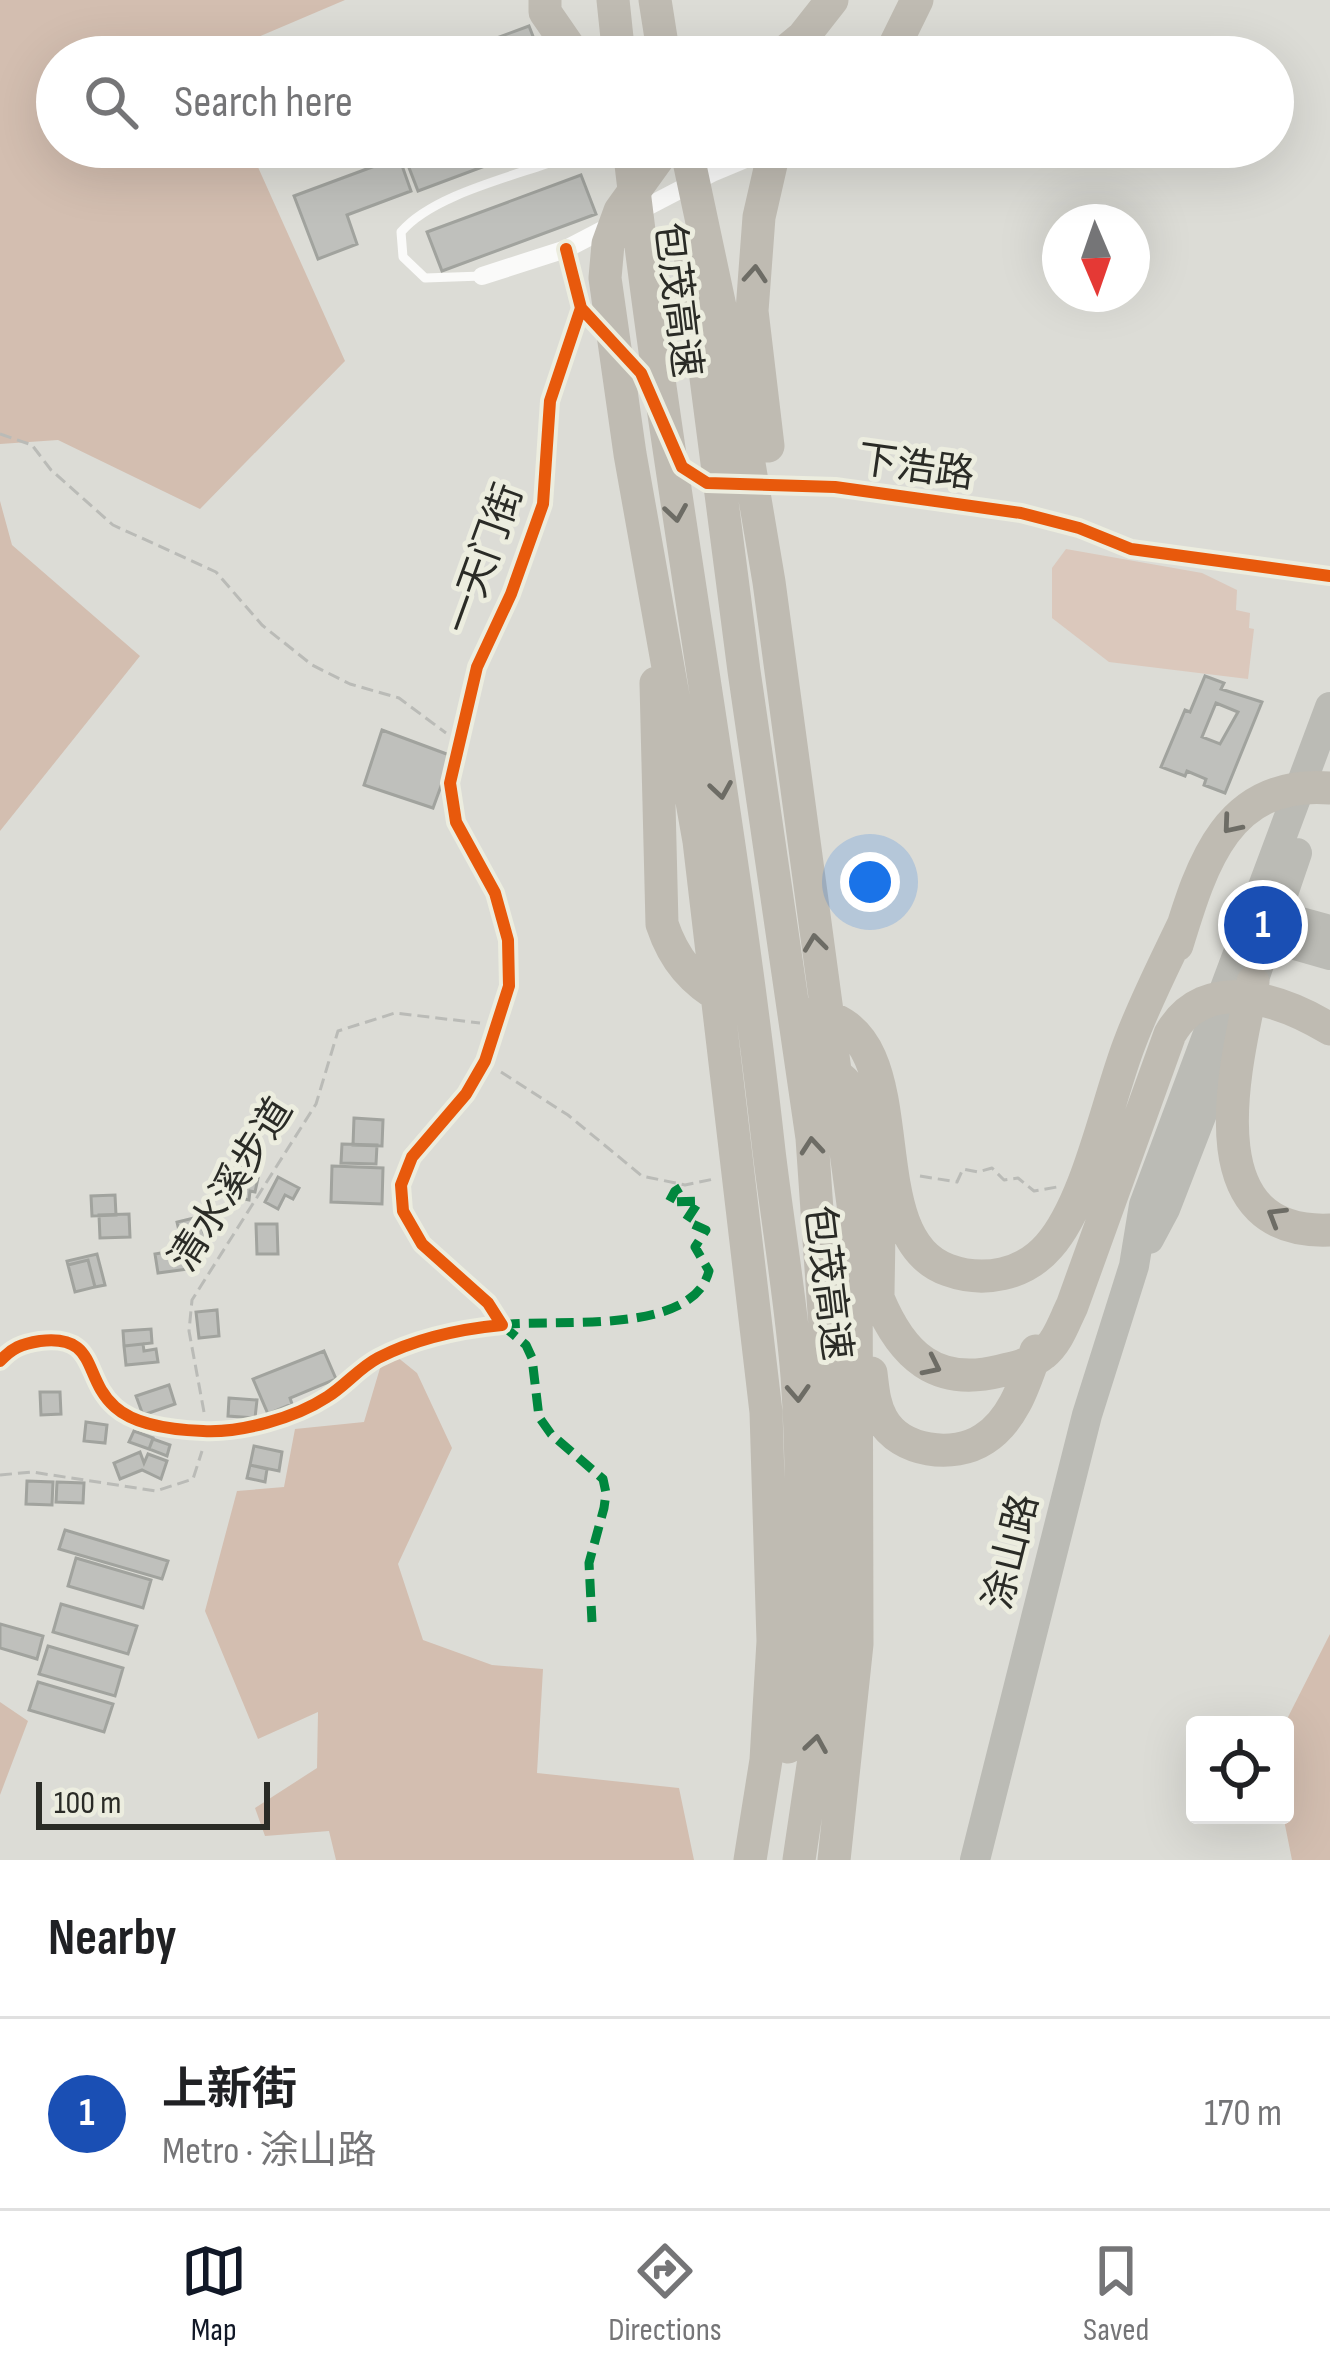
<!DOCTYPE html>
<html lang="en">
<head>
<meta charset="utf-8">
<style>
	:root { --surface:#fff; --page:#f6f6f6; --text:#202124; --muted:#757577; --line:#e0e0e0; --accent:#111827 }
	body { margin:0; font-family:"Sofia Sans Condensed","Noto Sans SC",sans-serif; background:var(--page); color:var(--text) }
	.controls { position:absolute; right:36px; bottom:36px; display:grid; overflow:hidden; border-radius:12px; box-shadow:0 12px 48px #0002 }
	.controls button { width:108px; height:108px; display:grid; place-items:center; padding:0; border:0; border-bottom:3px solid var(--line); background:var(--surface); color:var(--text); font:60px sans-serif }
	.compass { position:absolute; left:1042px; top:204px; width:108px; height:108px; border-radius:50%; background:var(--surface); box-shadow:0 12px 48px #0002; rotate:178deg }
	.scale { position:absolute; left:36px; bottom:30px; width:234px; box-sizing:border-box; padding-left:12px; border:6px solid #2a2b26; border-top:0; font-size:33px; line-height:42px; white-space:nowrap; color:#2a2b26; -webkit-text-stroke:9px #eceddf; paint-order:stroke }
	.you { position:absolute; left:870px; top:882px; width:42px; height:42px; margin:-30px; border:9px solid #fff; border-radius:50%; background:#1a73e8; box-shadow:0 0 0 18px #1a73e833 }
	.badge { display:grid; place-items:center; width:78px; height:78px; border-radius:50%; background:var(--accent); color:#fff; font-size:39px; font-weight:700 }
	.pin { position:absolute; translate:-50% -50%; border:6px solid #fff; box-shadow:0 3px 12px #0006 }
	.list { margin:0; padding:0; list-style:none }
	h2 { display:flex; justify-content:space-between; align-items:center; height:156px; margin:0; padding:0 48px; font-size:51px }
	h2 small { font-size:39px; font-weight:400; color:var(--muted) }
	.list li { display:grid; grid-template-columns:78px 1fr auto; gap:36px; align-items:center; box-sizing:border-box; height:192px; padding:0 48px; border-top:3px solid var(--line) }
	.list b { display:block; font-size:45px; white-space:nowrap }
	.list p { margin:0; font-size:39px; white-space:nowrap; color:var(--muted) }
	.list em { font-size:39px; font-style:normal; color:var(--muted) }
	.icon { flex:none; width:66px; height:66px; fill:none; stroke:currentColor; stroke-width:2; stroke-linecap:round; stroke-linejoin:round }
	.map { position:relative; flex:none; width:1330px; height:1860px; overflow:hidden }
	.search { position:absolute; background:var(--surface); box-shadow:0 12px 48px #0002; left:36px; right:36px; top:36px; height:132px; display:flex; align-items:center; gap:30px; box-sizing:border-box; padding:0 42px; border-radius:66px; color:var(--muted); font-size:45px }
	.sheet { height:348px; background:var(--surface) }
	nav { display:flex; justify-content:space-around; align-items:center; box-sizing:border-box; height:168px; border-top:3px solid var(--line); background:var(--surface); font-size:33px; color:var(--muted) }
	nav a { display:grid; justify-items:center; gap:6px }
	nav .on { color:var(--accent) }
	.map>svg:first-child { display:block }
</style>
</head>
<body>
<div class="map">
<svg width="1330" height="1860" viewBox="0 0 1330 1860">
	<rect width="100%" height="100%" fill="#dcdcd6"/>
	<path fill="#dbc8bc" d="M 1066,549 L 1202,573 L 1237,590 L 1236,610 L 1250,613 L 1249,628 L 1254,629 L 1248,679 L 1109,662 L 1052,618 L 1052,568 Z"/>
	<path fill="#d3beb0" d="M 0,0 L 345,0 L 211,57 L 57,57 L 57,147 L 249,147 L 345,361 L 200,509 L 58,440 L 0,444 Z
		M 0,501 L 12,545 L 140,656 L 0,831 Z
		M 386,1348 L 417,1373 L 452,1448 L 398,1564 L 423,1640 L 492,1665 L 543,1669 L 537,1773 L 679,1788 L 694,1860 L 336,1860 L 329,1831 L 265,1836 L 255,1808 L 317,1768 L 318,1712 L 258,1739 L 205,1611 L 237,1491 L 284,1487 L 295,1429 L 364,1422 Z
		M 1330,1634 L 1330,1860 L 1292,1860 L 1283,1815 L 1284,1725 Z
		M 0,1702 L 28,1721 L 0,1795 Z"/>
	<path fill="#bfc0bc" stroke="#a1a39e" stroke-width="3" fill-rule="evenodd" d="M 529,26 L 541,57 L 445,57 Z
		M 416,147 L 536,147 L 418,191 L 403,152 Z
		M 399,157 L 411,191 L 347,215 L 357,244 L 318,259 L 294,196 Z
		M 581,175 L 596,214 L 442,271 L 427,232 Z
		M 1205,676 L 1224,683 L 1221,689 L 1262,702 L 1225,793 L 1204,785 L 1206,779 L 1187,771 L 1185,776 L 1161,767 L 1185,710 L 1190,712 ZM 1216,703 L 1238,712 L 1220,744 L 1202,737 Z
		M 382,730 L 452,756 L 433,808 L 364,785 Z
		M 354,1118 L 383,1120 L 382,1146 L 353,1145 Z
		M 342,1144 L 377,1145 L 376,1164 L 341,1163 Z
		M 241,1165 L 260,1169 L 255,1192 L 250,1191 L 249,1200 L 234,1197 Z
		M 332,1166 L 383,1168 L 382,1204 L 331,1202 Z
		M 278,1177 L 299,1188 L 293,1199 L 285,1195 L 278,1209 L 265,1202 Z
		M 115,1195 L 116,1215 L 92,1216 L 91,1196 Z
		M 129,1214 L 130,1237 L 100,1238 L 99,1215 Z
		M 198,1217 L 208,1243 L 183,1248 L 177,1222 Z
		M 256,1224 L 277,1224 L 278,1254 L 257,1254 Z
		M 185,1249 L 188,1269 L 158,1273 L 155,1254 Z
		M 97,1254 L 105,1285 L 95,1287 L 88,1260 L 68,1265 L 67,1261 Z
		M 88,1260 L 95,1287 L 75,1292 L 68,1265 Z
		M 217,1310 L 219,1336 L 199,1338 L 196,1312 Z
		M 151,1329 L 152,1343 L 124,1346 L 123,1331 Z
		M 143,1344 L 144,1351 L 156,1349 L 158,1362 L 126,1365 L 124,1346 Z
		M 324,1351 L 336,1379 L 290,1398 L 292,1404 L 268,1414 L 253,1379 Z
		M 169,1385 L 175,1404 L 143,1415 L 136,1396 Z
		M 40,1392 L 60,1392 L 61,1414 L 41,1415 Z
		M 229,1398 L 257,1400 L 255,1418 L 228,1416 Z
		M 86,1422 L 107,1425 L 105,1443 L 84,1441 Z
		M 134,1431 L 153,1438 L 149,1449 L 129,1442 Z
		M 153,1439 L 170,1445 L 167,1456 L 149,1449 Z
		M 254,1446 L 282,1452 L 279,1471 L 250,1465 Z
		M 140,1452 L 144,1463 L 148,1454 L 167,1461 L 161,1479 L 142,1470 L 120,1479 L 114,1463 Z
		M 250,1465 L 267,1469 L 265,1482 L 247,1478 Z
		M 27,1481 L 53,1482 L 52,1505 L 26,1504 Z
		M 57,1482 L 84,1483 L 83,1503 L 56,1502 Z
		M 65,1530 L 168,1561 L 162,1579 L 59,1549 Z
		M 76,1558 L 151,1580 L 143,1608 L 68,1586 Z
		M 61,1604 L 137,1626 L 128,1654 L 53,1632 Z
		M 0,1624 L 43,1636 L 37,1659 L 0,1648 Z
		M 48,1646 L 123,1668 L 115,1696 L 39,1674 Z
		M 38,1682 L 113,1704 L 104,1732 L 29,1710 Z"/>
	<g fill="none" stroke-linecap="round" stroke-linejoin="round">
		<path stroke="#babbb7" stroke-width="3" stroke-dasharray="12 6" stroke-linecap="butt" d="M 0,434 L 32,445 L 51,470 L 113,525 L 216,572 L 262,625 L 312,665 L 350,684 L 399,698 L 446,733
			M 501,1072 L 568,1115 L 642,1176 L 685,1185 L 714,1179
			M 920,1176 L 957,1182 L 963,1169 L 978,1172 L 992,1168 L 1004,1180 L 1018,1178 L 1034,1191 L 1057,1187
			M 204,1412 L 189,1331 L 192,1300 L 316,1104 L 338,1031 L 395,1013 L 480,1023
			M 0,1475 L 32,1472 L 156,1491 L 193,1479 L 202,1451"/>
		<path stroke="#fafaf9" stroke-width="9" d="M 335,158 L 364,147
			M 482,276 L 425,278 L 403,257 L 401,232 C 433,194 516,176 563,158 L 578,147"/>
		<path stroke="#fafaf9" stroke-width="18" d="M 566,249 L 581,308 L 641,373 L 650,394
			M 482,276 L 566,249 L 712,173 L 774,147
			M 675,452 L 682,467 L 707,483 L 835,487 L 1021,513 L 1079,528 L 1131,549 L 1330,576
			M 0,1361 C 12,1348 21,1344 40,1341 C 99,1334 82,1378 115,1407 C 136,1426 175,1430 203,1431 C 241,1433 295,1418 327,1397 C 345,1386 359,1368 378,1358 C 417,1338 460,1329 502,1325 L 488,1303 L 422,1244 L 403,1211 L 401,1185 L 412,1157 L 466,1094 L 485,1061 L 509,986 L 508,940 L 495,893 L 456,822 L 450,783 L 477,667 L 511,594 L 543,504 L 550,401 L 581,308"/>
		<path stroke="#bbbbb5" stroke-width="30" d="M 1261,911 L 1330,930
			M 1253,933 L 1330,955
			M 1149,1239 L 1165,1209 L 1253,982 L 1297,853
			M 975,1860 L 1087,1415 L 1134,1266 L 1144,1205 L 1330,707"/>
		<path stroke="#bfbbb2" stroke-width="33" d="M 545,0 L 545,12 L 576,57
			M 613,0 L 619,57
			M 655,0 L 664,57
			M 779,57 L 803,37 L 832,0
			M 889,57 L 917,0
			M 629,147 C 667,483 732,815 769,1151 C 778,1226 791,1301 797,1376 C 806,1499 800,1624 788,1747
			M 666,147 L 620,211 L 608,244 L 605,278 L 630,454 L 699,841 L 766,1412 L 773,1641 L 766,1760 L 750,1860
			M 686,147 L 732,363 L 769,582 L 856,1226 L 857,1644 L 834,1860
			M 689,247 L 744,671 L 812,1138 L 830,1399 L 834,1522 L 819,1725 L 799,1860
			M 768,446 L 752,311 L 759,217 L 775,147
			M 656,683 L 662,924 C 674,960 693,982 725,1000
			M 1177,945 C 1202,863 1227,780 1330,788
			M 1253,982 C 1236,1064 1191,1236 1330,1230
			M 812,1014 C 928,1026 851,1236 948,1270 C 984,1283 1024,1275 1049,1246 C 1088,1202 1108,1098 1130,1042 C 1145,1002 1165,963 1183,925
			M 838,1076 C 888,1115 878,1239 878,1298 C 902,1356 936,1387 1000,1371 C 1016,1367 1030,1365 1043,1354 C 1058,1342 1064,1322 1072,1306 L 1170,1034 C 1205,972 1282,1000 1330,1029
			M 871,1373 C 873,1389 874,1405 882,1419 C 900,1452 954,1459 984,1439 C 1014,1420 1025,1382 1036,1351"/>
		<path stroke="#00873e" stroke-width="9" stroke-dasharray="18 9" stroke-linecap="butt" d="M 502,1325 C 554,1318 692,1337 709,1271 L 695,1247 L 706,1230 L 686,1221 L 699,1201 L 669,1202 L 675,1191 L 685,1185
			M 502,1325 L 526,1345 L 532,1358 L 539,1417 L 551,1434 L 603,1479 L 606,1493 L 604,1508 L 589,1563 L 592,1622"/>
		<defs>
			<path id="cycleway" d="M 566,249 L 581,308 L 641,373 L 682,467 L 707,483 L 835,487 L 1021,513 L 1079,528 L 1131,549 L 1330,576
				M 0,1361 C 12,1348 21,1344 40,1341 C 99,1334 82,1378 115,1407 C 136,1426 175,1430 203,1431 C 241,1433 295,1418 327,1397 C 345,1386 359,1368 378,1358 C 417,1338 460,1329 502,1325 L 488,1303 L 422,1244 L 403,1211 L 401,1185 L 412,1157 L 466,1094 L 485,1061 L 509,986 L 508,940 L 495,893 L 456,822 L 450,783 L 477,667 L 511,594 L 543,504 L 550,401 L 581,308"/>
		</defs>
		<use href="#cycleway" stroke="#eceddf" stroke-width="20"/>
		<use href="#cycleway" stroke="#e8590c" stroke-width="12"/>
	</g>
	<defs><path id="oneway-chevron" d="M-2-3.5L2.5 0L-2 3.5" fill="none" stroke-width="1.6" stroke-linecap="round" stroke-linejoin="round" transform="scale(3)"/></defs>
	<g stroke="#6d6c65">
		<use href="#oneway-chevron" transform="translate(755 274) rotate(-86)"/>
		<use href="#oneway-chevron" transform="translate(676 513) rotate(81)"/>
		<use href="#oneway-chevron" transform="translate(721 790) rotate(81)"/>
		<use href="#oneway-chevron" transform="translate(1231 825) rotate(130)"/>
		<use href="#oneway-chevron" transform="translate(815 943) rotate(-97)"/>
		<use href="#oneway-chevron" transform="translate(812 1146) rotate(-95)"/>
		<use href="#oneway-chevron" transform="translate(1276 1216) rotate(-149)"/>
		<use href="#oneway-chevron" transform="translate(932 1366) rotate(26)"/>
		<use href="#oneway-chevron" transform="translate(798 1393) rotate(87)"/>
		<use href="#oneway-chevron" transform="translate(816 1744) rotate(-81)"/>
	</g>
	<g text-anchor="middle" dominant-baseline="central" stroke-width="10" stroke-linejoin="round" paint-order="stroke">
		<g font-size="39" fill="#2a2b26" stroke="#eceddf">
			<text transform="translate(677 300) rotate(83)">包茂高速</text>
			<text transform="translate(916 468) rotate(8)">下浩路</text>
			<text transform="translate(485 559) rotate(-70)">一天门街</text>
			<text transform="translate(232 1185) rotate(-58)">清水溪步道</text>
			<text transform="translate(827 1283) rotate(83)">包茂高速</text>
			<text transform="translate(1012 1552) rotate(-76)">涂山路</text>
		</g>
	</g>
</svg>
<div class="controls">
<button><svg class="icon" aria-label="locate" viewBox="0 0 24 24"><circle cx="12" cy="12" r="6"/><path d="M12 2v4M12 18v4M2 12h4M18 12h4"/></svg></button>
</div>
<svg class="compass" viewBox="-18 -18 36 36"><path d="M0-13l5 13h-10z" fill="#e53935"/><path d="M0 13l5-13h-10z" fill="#757577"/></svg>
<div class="scale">100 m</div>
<div class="you"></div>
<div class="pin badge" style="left:1263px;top:925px;background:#1a4fb4">1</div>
<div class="search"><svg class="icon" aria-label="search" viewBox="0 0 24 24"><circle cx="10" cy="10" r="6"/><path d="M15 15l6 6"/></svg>Search here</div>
</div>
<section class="sheet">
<h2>Nearby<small></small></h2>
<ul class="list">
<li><span class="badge" style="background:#1a4fb4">1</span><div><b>上新街</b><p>Metro · 涂山路</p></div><em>170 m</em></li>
</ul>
</section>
<nav>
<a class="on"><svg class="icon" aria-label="map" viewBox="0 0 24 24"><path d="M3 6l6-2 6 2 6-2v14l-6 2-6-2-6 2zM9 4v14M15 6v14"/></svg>Map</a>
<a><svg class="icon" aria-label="directions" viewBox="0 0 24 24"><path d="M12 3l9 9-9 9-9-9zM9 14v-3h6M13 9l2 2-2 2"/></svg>Directions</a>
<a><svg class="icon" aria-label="saved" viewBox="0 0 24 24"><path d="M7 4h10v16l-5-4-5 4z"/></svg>Saved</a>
</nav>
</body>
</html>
